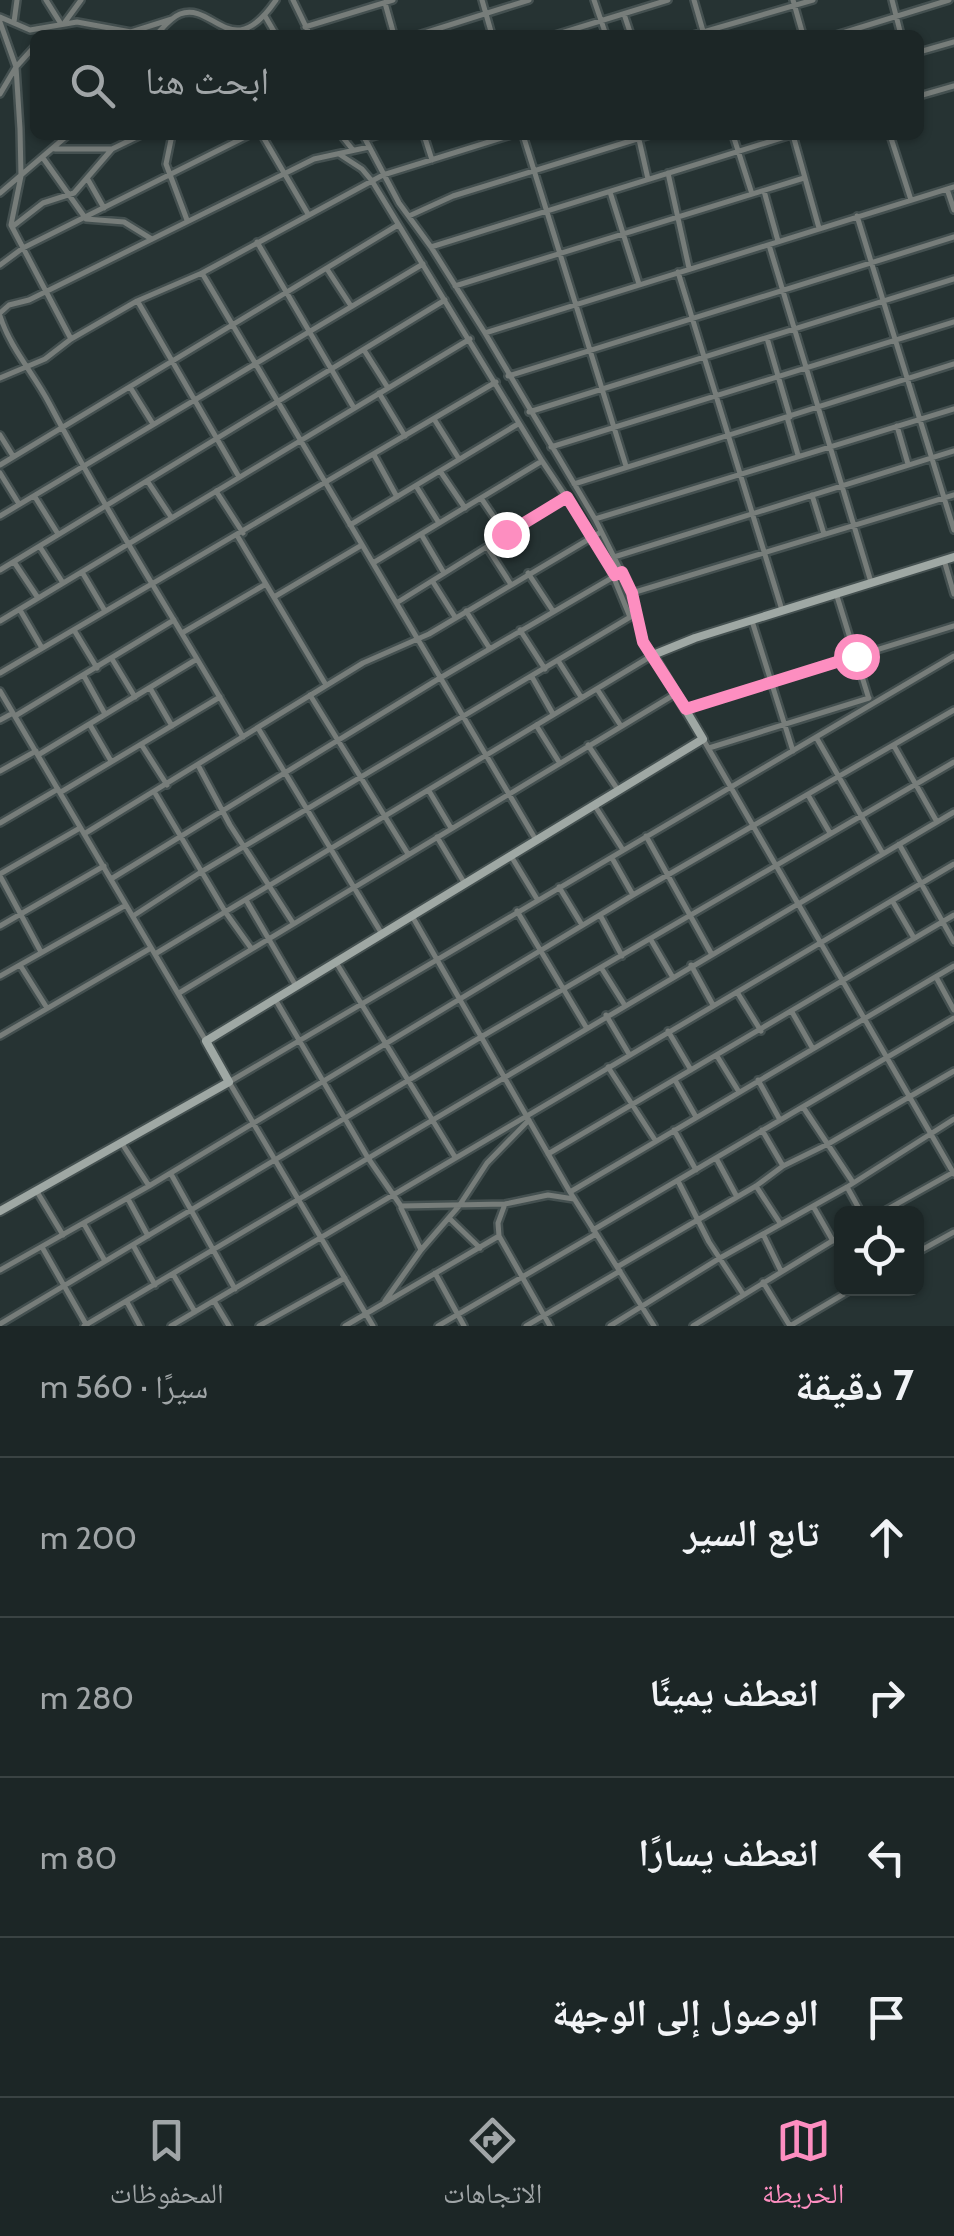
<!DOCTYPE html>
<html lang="ar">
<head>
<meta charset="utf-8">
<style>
	:root { --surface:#1c2626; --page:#252e2e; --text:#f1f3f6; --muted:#a0a5a7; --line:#3a4343; --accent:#fd8ec0 }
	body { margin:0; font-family:Cabin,"Noto Naskh Arabic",sans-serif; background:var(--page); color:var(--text); direction:rtl }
	.controls { position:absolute; right:30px; bottom:30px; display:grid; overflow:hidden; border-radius:15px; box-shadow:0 2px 8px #0004 }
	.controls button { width:90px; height:90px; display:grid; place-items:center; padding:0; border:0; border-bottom:2px solid var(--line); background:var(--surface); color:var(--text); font:50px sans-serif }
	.stop { position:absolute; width:30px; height:30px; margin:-22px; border:8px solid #fd8ec0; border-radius:50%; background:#fff }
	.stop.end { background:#fd8ec0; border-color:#fff; box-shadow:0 2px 10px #0008 }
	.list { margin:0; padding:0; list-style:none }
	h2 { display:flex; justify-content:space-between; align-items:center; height:130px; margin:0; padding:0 40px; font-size:42px }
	h2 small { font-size:32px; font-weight:400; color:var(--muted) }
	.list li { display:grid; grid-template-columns:65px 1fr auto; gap:30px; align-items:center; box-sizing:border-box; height:160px; padding:0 40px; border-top:2px solid var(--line) }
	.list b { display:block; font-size:38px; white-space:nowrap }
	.list em { font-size:32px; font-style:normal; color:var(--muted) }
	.icon { flex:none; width:55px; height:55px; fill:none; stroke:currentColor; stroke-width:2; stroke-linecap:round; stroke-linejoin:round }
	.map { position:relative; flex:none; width:954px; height:1326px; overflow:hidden; direction:ltr }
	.search { position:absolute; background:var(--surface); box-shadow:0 2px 8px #0004; left:30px; right:30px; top:30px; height:110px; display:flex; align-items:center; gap:25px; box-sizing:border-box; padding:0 35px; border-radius:15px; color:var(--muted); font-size:38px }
	.sheet { height:770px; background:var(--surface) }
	nav { display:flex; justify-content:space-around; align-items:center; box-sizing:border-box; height:140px; border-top:2px solid var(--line); background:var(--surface); font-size:28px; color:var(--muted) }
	nav a { display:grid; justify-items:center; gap:5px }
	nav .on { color:var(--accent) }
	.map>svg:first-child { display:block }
</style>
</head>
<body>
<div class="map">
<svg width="954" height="1326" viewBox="0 0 954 1326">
	<rect width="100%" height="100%" fill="#263333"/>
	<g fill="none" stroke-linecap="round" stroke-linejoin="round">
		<defs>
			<path id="street" d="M 46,0 L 61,24
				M 293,0 L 310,35
				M 482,0 L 492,35
				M 594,0 L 606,35
				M 694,0 L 703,31
				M 793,0 L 803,35
				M 892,0 L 901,35
				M 385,3 L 394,35
				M 624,14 L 631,35
				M 265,16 L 276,35
				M 0,17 L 30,30 L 77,22 L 131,32 L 172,19
				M 0,22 L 16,67 L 20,129 L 21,176 L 11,225 L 71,339
				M 14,22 L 17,0
				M 65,22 L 81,0
				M 305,27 L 393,0
				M 156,35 C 163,28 170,18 180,14 C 214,1 231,66 276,0
				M 418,35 L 529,0
				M 555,35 L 668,0
				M 693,35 L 813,0
				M 836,35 L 949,0
				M 919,52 L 954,42
				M 0,94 L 16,67 L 35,46
				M 919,96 L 954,86
				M 172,135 L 166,164 L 187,220
				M 262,135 L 308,214
				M 341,135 L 353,150
				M 424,135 L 432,160
				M 523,135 L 626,466
				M 638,135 L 648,179
				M 733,135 L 752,194
				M 793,135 L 819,228
				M 890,135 L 911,200
				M 365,139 L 379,135
				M 55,149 L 112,149
				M 339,154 L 362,169 L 372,181 L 542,461 L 604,554 L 630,617
				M 43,158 L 86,219 L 124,222 L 150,238
				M 668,173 L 689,268
				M 87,178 L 104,208
				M 947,189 L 954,210
				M 764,191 L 778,241
				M 610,192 L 639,284
				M 0,193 L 68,135
				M 409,216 L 453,196 L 650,135
				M 857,216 L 954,530
				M 12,227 L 43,203 L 74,193 L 112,149 L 141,135
				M 257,242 L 354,408
				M 769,245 L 871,582
				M 431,247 L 791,135
				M 0,265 L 23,248 L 249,135
				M 327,269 L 351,306
				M 678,272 L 782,610
				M 202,273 L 536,840
				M 455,286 L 804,178
				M 138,302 L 239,477
				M 0,313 L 9,305 L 29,300 L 314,159 L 369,147
				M 0,316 C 10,348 34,374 49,403 C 109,517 179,626 243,737
				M 485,333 L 954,187
				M 767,338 L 790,417
				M 364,350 L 388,388
				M 508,376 L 954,237
				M 0,378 L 45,359 L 71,339 L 137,301 L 202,273 L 383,175 L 511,135
				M 130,387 L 153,424
				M 379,393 L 405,436
				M 529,412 L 954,279
				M 787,417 L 798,455
				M 434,419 L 459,459
				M 897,426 L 908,464
				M 0,435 L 13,456
				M 551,447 L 954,322
				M 374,455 L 397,497
				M 0,465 L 398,225
				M 440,471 L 465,508
				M 0,473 L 19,504
				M 148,482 L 171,517
				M 574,484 L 954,364
				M 416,486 L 439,523
				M 216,491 L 243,533
				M 812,495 L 824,534
				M 35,497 L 58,534
				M 481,498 L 506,535
				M 0,516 L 423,264
				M 595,519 L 954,409
				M 350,525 L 518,424
				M 421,534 L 444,573
				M 238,537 L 326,685
				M 40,547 L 63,583
				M 487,547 L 510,583
				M 614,557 L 954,451
				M 944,560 L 954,594
				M 14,562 L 38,598
				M 373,563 L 542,461
				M 0,570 L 445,300
				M 82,572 L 105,611
				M 528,573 L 553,611
				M 433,582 L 455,617
				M 632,593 L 954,495
				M 836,593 L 868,696
				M 274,597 L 362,545
				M 398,602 L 567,497
				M 20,610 L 42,648
				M 466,611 L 490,649
				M 0,621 L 470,339
				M 752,621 L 793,751
				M 74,630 L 97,668
				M 520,630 L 545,669
				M 182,633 L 266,584
				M 112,659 L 135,697
				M 559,662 L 581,697
				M 0,673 L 496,382
				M 84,676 L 105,714
				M 532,677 L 553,714
				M 150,688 L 172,726
				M 597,689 L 621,726
				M 0,691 L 206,1041
				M 310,695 L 408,854
				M 686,709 L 954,626
				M 15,716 L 174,620
				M 0,720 L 13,713
				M 90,725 L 111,761
				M 536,725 L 559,762
				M 258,728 L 382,934
				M 816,737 L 883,854
				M 703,739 L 954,1174
				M 141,744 L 167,785
				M 588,745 L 618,790
				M 894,746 L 937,822
				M 709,748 L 869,698
				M 38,755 L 197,659
				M 199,767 L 230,825 L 293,923
				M 0,771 L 36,751
				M 429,791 L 451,828
				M 61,792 L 220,697
				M 155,793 L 226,913 L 251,948
				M 808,795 L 830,833
				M 595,806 L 623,850
				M 0,823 L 58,789
				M 84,834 L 363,663 L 429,634 L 601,532
				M 646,836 L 711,953
				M 437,837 L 465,884
				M 899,844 L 954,942
				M 511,856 L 537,899
				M 612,858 L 633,895
				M 0,874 L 80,828
				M 0,876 L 41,952
				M 111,879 L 440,678 L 622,572
				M 559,887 L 582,925
				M 246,900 L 296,986
				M 893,902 L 914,938
				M 517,911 L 586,1027
				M 600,915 L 622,956
				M 133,916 L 201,872 L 637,613
				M 412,916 L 570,1192 L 654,1326
				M 0,926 L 104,866
				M 651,940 L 672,976
				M 155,954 L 653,655 L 643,642 L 632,593 L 595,519 L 485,333 L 431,247 L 399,203 L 363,135
				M 337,964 L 455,1157
				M 20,965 L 47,1008
				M 691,965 L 713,1005
				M 602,969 L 624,1004
				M 0,976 L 126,905
				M 936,977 L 954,1010
				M 737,992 L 761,1031
				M 179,993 L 677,693
				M 275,999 L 368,1158 L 401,1206 L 505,1204 L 548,1195 L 574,1199
				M 792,1012 L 813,1049
				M 606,1015 L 629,1054
				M 668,1031 L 691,1070
				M 0,1036 L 151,948
				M 717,1056 L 739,1092
				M 608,1067 L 655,1140
				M 675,1080 L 696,1117
				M 758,1080 L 780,1120
				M 803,1107 L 852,1181
				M 674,1130 L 696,1170
				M 762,1130 L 783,1166
				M 121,1142 L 149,1186
				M 548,1154 L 954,915
				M 716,1158 L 737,1197
				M 171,1174 L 235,1289
				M 678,1181 L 709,1242 L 743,1294
				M 756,1186 L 780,1223
				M 847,1187 L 862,1214
				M 36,1190 L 63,1235
				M 570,1192 L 954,966
				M 128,1199 L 148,1236
				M 505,1204 L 498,1223 L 499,1236 L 550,1326
				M 813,1206 L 833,1241
				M 401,1208 L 421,1250
				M 879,1214 L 954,1172
				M 450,1219 L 480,1248
				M 84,1224 L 105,1261
				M 593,1230 L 954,1018
				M 763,1234 L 781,1271
				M 133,1245 L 155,1285
				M 42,1247 L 87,1326
				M 916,1253 L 954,1232
				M 617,1267 L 756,1186 L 783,1166 L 828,1144 L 954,1071
				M 0,1270 L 149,1186 L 633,895 L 954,710
				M 435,1273 L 464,1326
				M 173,1274 L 195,1312
				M 763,1282 L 790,1326
				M 214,1301 L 229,1326
				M 385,1301 L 421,1250 L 459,1206 L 487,1163 L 529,1120
				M 127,1302 L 140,1326
				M 0,1324 L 481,1037 L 954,762
				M 84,1326 L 954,812
				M 171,1326 L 954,864
				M 259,1326 L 345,1278
				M 345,1326 L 499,1236
				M 373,1326 L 229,1082 L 954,656
				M 438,1326 L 596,1234
				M 526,1326 L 620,1271
				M 610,1326 L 720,1258 L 847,1187 L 954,1119
				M 693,1326 L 842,1235
				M 790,1326 L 854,1288"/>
			<path id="secondary" d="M 0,1211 L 229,1082 L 206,1041 L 703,739 L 653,655 L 695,638 L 954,557"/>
		</defs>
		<use href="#street" stroke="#445050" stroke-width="10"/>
		<use href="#secondary" stroke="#445050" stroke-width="12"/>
		<use href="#street" stroke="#777d7a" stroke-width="5"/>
		<use href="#secondary" stroke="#9fa8a4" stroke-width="8"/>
	</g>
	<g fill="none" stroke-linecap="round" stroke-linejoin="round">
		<path stroke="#fd8ec0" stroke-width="12" d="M 506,534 L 567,497 L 615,575 L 622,572 L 632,593 L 643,642 L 686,709 L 856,656"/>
	</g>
</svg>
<div class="controls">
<button><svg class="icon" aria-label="locate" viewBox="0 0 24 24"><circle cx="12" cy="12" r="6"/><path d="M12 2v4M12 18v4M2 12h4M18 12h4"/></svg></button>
</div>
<div class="stop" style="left:856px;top:656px"></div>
<div class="stop end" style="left:506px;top:534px"></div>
<div class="search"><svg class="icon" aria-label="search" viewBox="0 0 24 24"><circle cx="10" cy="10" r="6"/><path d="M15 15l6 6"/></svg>ابحث هنا</div>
</div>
<section class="sheet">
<h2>7 دقيقة<small>سيرًا · 560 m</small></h2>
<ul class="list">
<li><svg class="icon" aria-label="ahead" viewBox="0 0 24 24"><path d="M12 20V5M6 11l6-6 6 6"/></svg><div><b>تابع السير</b></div><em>200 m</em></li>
<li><svg class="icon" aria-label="right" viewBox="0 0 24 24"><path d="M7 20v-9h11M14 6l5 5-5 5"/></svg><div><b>انعطف يمينًا</b></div><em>280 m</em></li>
<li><svg class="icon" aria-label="left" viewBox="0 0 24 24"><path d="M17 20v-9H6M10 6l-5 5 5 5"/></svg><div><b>انعطف يسارًا</b></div><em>80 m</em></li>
<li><svg class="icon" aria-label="arrive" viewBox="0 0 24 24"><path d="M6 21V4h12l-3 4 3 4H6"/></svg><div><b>الوصول إلى الوجهة</b></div></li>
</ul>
</section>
<nav>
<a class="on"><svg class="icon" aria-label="map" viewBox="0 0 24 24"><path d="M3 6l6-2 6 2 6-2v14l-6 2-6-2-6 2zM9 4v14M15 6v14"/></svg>الخريطة</a>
<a><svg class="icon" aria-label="directions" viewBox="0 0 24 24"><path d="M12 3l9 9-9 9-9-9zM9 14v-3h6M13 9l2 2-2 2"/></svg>الاتجاهات</a>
<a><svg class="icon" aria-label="saved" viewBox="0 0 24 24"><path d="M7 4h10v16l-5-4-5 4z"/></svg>المحفوظات</a>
</nav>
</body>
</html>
